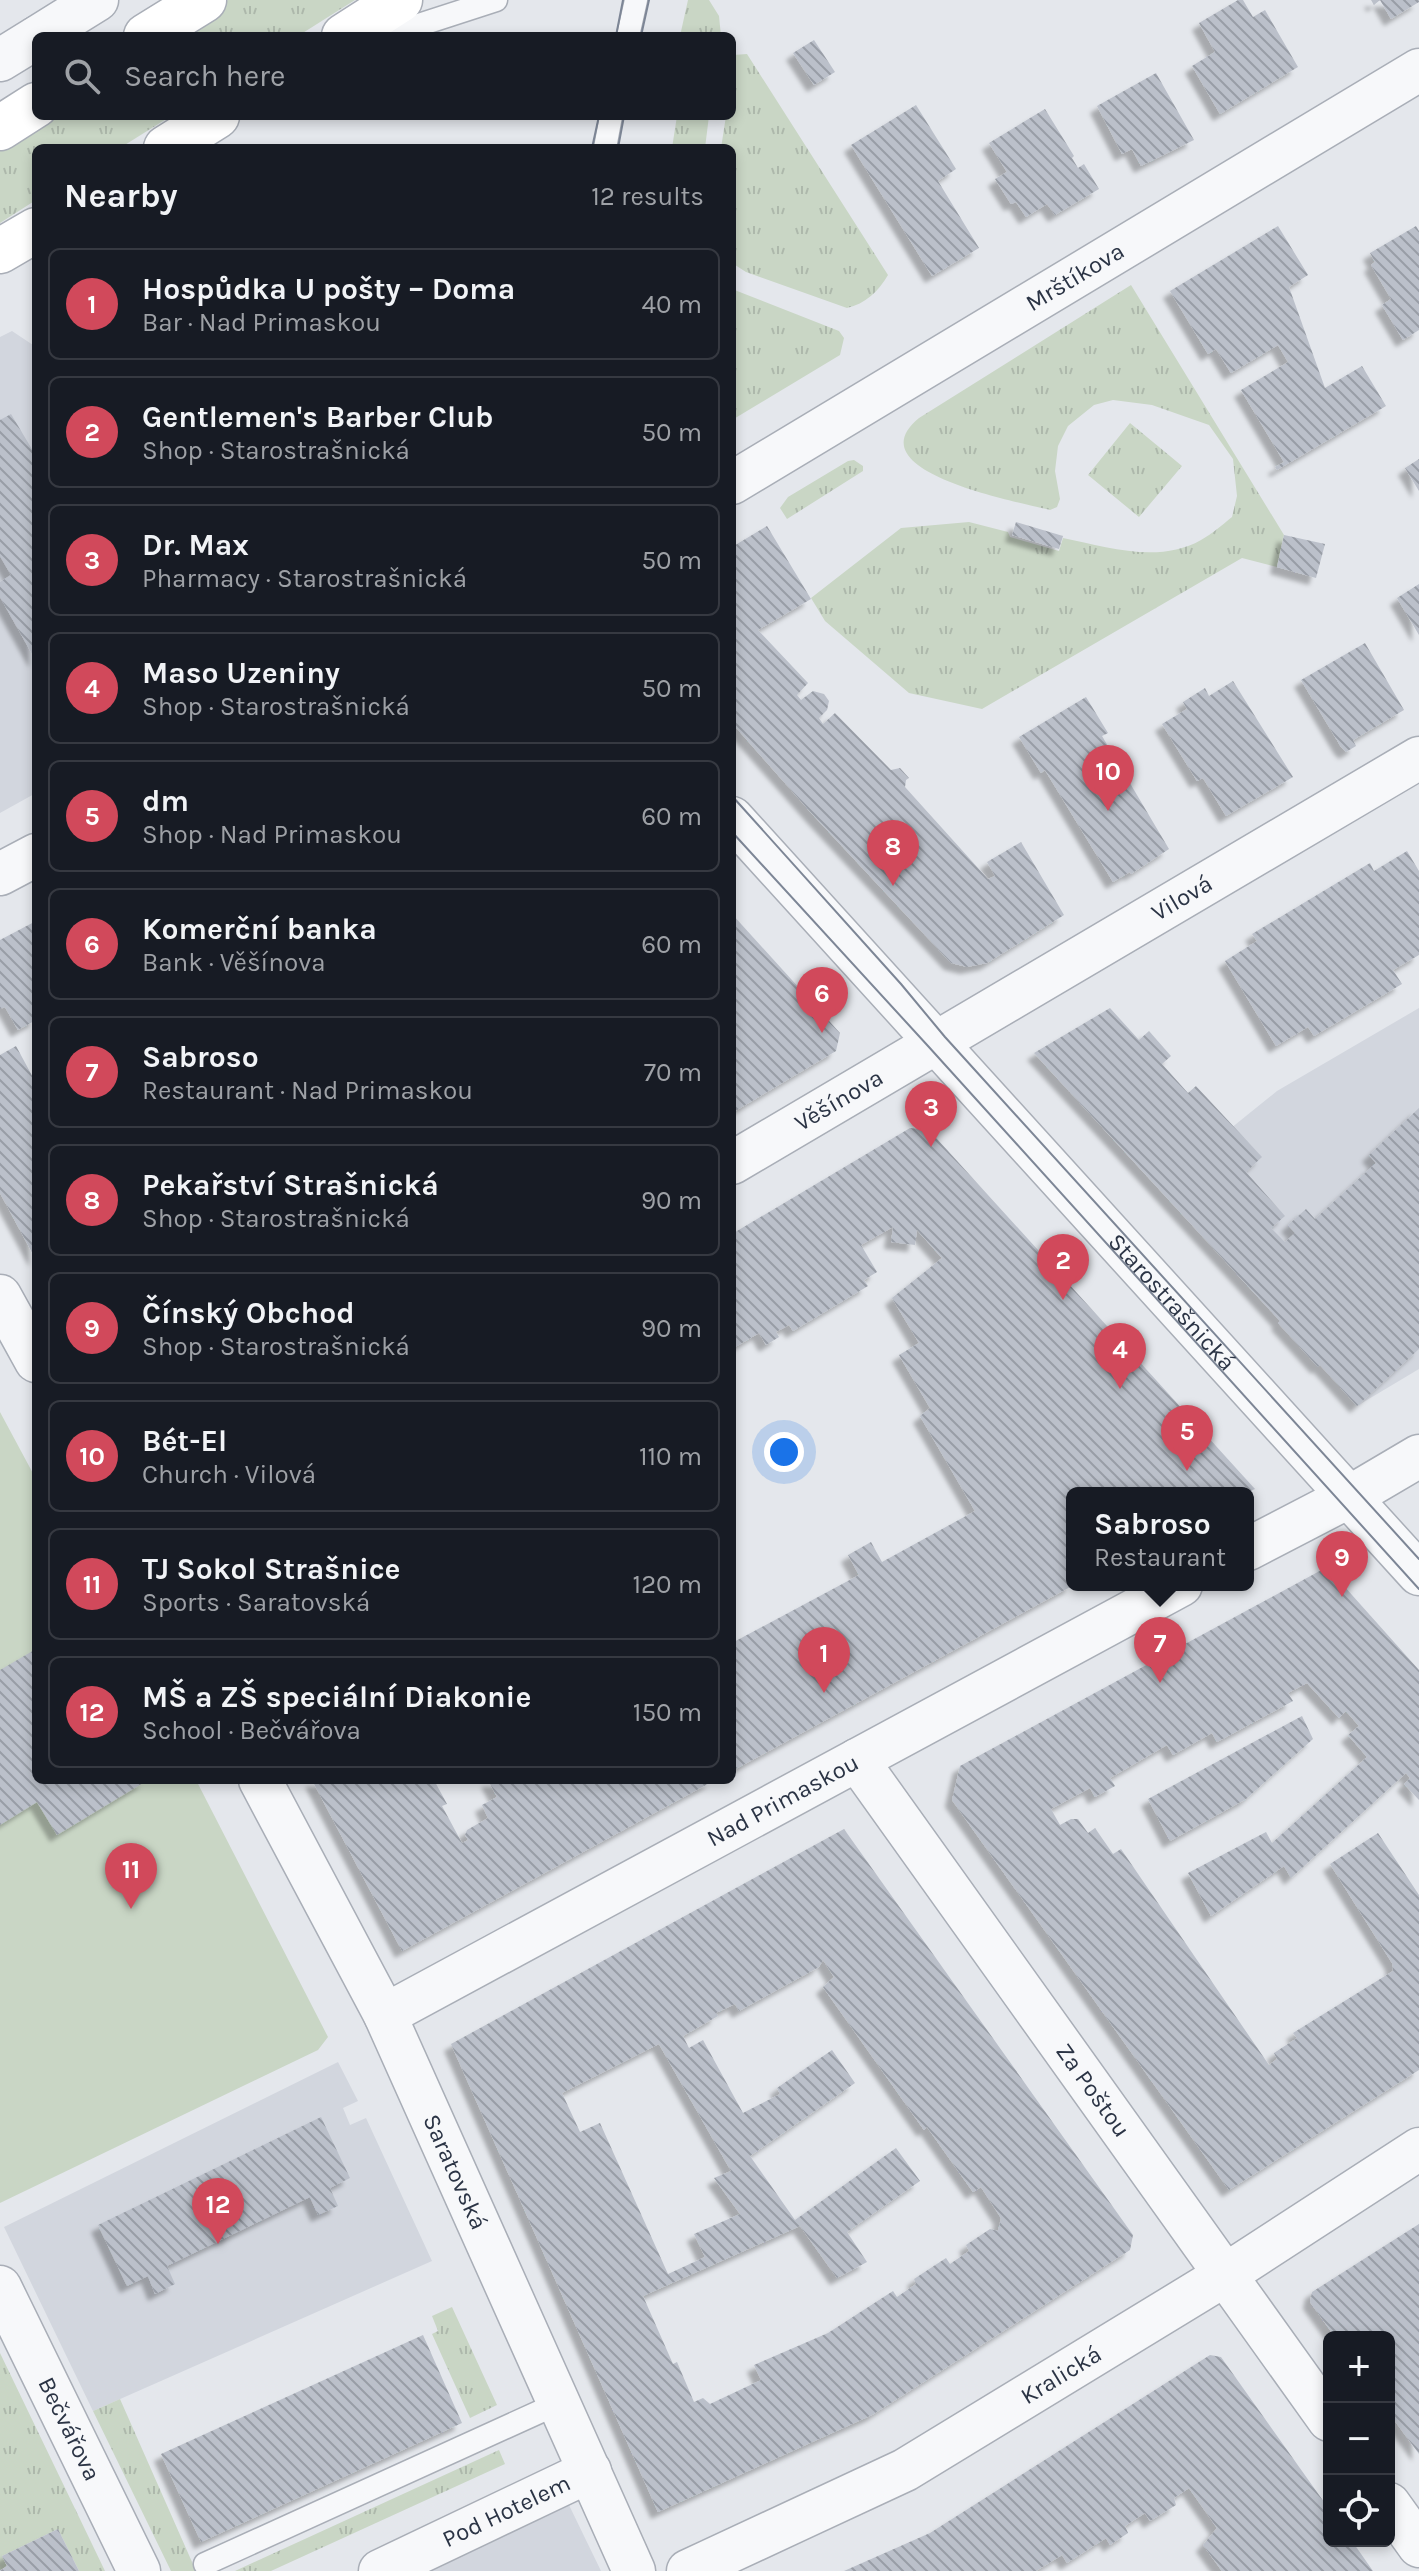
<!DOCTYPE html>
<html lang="en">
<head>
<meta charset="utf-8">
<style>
	:root { --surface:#171b24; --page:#242831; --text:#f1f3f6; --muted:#9ea1a6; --line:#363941; --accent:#d1495b }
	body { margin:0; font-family:Karla,sans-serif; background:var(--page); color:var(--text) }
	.controls { position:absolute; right:24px; bottom:24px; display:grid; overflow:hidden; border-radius:12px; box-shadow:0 4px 12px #0003 }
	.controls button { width:72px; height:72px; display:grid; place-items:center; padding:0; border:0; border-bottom:2px solid var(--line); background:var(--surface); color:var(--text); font:40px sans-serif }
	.you { position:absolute; left:784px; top:1452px; width:28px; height:28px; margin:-20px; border:6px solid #fff; border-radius:50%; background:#1a73e8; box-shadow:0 0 0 12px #1a73e833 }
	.badge { display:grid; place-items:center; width:52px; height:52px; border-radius:50%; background:var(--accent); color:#fff; font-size:26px; font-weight:700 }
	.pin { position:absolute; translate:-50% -66px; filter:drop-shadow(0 2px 4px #0008) }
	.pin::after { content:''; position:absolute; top:42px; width:28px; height:24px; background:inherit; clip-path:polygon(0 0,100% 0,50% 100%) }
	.popup { position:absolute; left:1066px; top:1487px; width:188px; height:104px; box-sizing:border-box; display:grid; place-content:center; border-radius:12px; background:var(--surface); filter:drop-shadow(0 2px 6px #0005); font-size:26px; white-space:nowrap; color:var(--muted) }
	.popup b { font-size:30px; color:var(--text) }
	.popup::after { content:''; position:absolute; left:50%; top:100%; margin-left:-16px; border:16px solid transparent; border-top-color:var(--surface) }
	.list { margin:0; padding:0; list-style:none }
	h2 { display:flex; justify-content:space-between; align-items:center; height:104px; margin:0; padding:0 32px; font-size:34px }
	h2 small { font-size:26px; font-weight:400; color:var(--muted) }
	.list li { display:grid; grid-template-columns:52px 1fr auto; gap:24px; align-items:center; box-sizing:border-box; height:112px; margin:0 16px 16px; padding:0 16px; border:2px solid var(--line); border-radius:12px }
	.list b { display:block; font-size:30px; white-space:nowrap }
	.list p { margin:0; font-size:26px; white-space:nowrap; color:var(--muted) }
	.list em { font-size:26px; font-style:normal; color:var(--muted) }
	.icon { flex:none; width:44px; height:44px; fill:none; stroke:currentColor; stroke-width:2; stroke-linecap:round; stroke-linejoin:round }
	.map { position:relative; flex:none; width:1419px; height:2571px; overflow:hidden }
	.search { position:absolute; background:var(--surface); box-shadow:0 4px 12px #0003; left:32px; top:32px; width:704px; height:88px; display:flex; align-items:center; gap:20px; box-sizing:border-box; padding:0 28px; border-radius:12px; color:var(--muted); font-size:30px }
	.panel { position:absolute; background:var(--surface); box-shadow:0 4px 12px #0003; left:32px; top:144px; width:704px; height:1640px; border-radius:12px }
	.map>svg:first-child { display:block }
</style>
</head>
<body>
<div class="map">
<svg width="1419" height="2571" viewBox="0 0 1419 2571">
	<defs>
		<pattern id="grass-tufts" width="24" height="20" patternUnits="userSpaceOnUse" patternTransform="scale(2)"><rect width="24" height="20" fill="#c9d6c5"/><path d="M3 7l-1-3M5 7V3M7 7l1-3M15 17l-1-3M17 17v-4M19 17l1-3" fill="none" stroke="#adb8ab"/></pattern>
		<pattern id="building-back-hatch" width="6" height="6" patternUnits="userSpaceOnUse" patternTransform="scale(2)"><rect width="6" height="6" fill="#bbc0ca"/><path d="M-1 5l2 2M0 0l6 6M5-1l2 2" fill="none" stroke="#989da6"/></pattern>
		<filter id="shadow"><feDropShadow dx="-7" dy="7" stdDeviation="2" flood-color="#0004"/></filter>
	</defs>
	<rect width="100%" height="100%" fill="#e4e7ec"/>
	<path fill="#d2d6de" d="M 12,331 L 36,347 L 36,793 L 0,813 L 0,337 Z
		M 1419,1008 L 1419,1369 L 1357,1406 L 1320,1365 L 1318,1367 L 1278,1323 L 1280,1321 L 1158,1187 L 1277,1091 Z
		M 338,2062 L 358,2101 L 343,2108 L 350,2125 L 366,2118 L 432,2261 L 93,2411 L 4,2227 Z
		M 568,2503 L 601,2571 L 427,2571 Z"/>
	<path fill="url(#grass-tufts)" d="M 228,0 L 355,0 L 298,36 L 171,36 Z
		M 688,0 L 709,0 L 719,16 L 721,36 L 680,36 Z
		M 747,54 L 888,275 C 879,291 865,304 847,308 L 746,272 L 732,263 L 732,148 L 721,148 L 726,116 L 732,116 L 733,55 Z
		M 45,116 L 171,116 L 120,148 L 36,148 L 36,200 L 0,223 L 0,144 Z
		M 677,116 L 709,116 L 705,148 L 672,148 Z
		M 1131,285 L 1284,535 L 1277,567 L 1242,558 L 982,709 L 909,693 L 825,621 L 811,598 L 901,528 L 969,522 L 1008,532 L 1010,537 L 1059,551 L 1063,538 C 1107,547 1159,564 1201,540 C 1212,534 1222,525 1232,517 L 1237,496 L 1233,459 L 1209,425 L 1152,405 L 1113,400 L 1094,405 L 1068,426 L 1058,446 L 1055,471 L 1060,499 L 1057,507 L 1050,510 C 1019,502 853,472 919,418 Z
		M 732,289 L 839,331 L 844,338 L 840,355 L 732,420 Z
		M 1130,423 L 1182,466 L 1139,517 L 1088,475 Z
		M 854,460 L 863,466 L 863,471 L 787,519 L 780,508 L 788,497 L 848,461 Z
		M 452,2307 L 497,2405 L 470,2418 L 432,2334 L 438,2331 L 432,2316 Z
		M 0,2353 L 105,2571 L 79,2571 L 58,2529 L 2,2556 L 7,2566 L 0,2570 Z
		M 120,2399 L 196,2571 L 171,2571 L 93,2411 Z
		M 499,2450 L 505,2464 L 271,2571 L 235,2571 Z"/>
	<path fill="#c9d6c5" d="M 0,1412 L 36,1479 L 36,1780 L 196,1780 L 328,2037 L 318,2050 L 0,2203 Z"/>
	<path fill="url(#building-back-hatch)" fill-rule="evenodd" filter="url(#shadow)" d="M 1238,0 L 1243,0 L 1253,17 L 1265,10 L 1298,67 L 1220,114 L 1192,66 L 1215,52 L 1199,23 Z
		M 1371,0 L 1419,0 L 1419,2 L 1391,19 L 1380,0 L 1374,5 Z
		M 814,40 L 835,72 L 814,85 L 793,53 Z
		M 1156,73 L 1194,140 L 1141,166 L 1132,149 L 1122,154 L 1097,106 Z
		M 916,105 L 956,169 L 938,181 L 979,248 L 932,276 L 851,145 Z
		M 1045,109 L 1074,156 L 1072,158 L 1078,168 L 1084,164 L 1099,189 L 1055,215 L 1047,204 L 1026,217 L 1016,202 L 1011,204 L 995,179 L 1007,172 L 989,143 Z
		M 1278,226 L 1308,275 L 1289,287 L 1325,388 L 1362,366 L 1386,406 L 1277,470 L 1275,467 L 1284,462 L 1241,390 L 1288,362 L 1278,345 L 1231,373 L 1216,349 L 1208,354 L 1170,291 Z
		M 1416,226 L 1419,231 L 1419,330 L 1403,340 L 1382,305 L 1391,299 L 1371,265 L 1375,262 L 1370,253 Z
		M 11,414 L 36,456 L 36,661 L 0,597 L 0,582 L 11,575 L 0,556 L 0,420 Z
		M 1419,459 L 1419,491 L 1405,468 Z
		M 1016,522 L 1063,536 L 1059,549 L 1012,535 Z
		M 767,526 L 811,599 L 758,630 L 808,683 L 797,695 L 801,700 L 813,691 L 824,694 L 829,701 L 827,710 L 819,718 L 823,724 L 835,713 L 891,770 L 900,768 L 909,778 L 906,780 L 905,787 L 988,879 L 995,876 L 987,862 L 1021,842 L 1064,915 L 987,963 L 967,967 L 951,963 L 813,815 L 732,723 L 732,547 Z
		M 1284,535 L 1325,544 L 1316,578 L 1277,567 Z
		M 1419,584 L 1419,635 L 1397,598 Z
		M 1365,643 L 1404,710 L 1353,740 L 1356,746 L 1346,752 L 1341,747 L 1301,680 Z
		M 1233,681 L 1293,777 L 1226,816 L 1203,778 L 1197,781 L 1162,724 L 1187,709 L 1183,702 L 1205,688 L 1209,696 Z
		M 1086,697 L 1108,733 L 1102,736 L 1169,849 L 1131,874 L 1130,872 L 1113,882 L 1045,770 L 1041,773 L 1019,737 Z
		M 1407,851 L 1419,871 L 1419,955 L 1393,970 L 1402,984 L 1314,1036 L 1308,1027 L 1276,1046 L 1225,961 L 1257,941 L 1252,934 L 1370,863 L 1374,871 Z
		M 732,914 L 840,1033 L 836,1051 L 732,1113 Z
		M 36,921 L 36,1020 L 18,1030 L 5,1007 L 0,1009 L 0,940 Z
		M 1110,1008 L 1139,1040 L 1149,1031 L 1171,1056 L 1162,1064 L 1188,1093 L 1196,1086 L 1262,1157 L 1246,1172 L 1285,1216 L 1271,1228 L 1285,1242 L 1295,1233 L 1288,1225 L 1306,1209 L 1315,1219 L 1376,1163 L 1369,1155 L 1419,1108 L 1419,1349 L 1357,1406 L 1320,1365 L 1318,1367 L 1278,1323 L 1280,1321 L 1034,1053 Z
		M 16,1046 L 36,1083 L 36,1260 L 0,1193 L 0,1055 Z
		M 910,1128 L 929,1130 L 1255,1489 L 1246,1493 L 1072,1493 L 1072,1586 L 732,1771 L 732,1643 L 859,1575 L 848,1555 L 871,1542 L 882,1562 L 975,1511 L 920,1416 L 930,1408 L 899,1355 L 919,1343 L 892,1298 L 942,1258 L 917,1230 L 915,1245 L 891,1242 L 893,1227 L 861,1245 L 877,1272 L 864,1280 L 868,1286 L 793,1331 L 789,1325 L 776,1332 L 779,1337 L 766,1345 L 759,1333 L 732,1349 L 732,1234 Z
		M 1327,1567 L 1419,1670 L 1419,1800 L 1404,1784 L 1410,1778 L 1406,1773 L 1291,1878 L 1284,1866 L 1211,1916 L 1188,1873 L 1266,1832 L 1272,1843 L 1367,1757 L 1348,1735 L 1359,1726 L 1346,1711 L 1339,1718 L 1307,1683 L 1288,1693 L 1293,1701 L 1217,1742 L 1212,1733 L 1173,1755 L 1167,1745 L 1110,1778 L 1115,1786 L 1095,1797 L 1090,1788 L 1051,1809 L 1060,1825 L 1071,1819 L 1078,1819 L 1088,1833 L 1095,1828 L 1113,1854 L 1121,1849 L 1269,2065 L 1277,2059 L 1274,2053 L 1297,2038 L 1293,2033 L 1393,1971 L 1392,1963 L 1330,1864 L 1378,1833 L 1419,1895 L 1419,2070 L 1229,2190 L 952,1800 L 960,1766 Z
		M 36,1649 L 36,1780 L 148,1780 L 57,1835 L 37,1802 L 0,1825 L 0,1670 Z
		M 1302,1716 L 1313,1739 L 1246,1799 L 1170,1841 L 1148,1799 Z
		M 312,1780 L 434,1780 L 447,1804 L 442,1806 L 462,1843 L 468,1840 L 465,1835 L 467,1830 L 488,1818 L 482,1805 L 497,1797 L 488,1780 L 715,1780 L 402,1951 Z
		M 844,1829 L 1133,2235 L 1130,2250 L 872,2415 L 658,2512 L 451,2044 ZM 823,1960 L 834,1977 L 823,1987 L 924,2130 L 927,2127 L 973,2192 L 981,2187 L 1001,2218 L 998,2231 L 990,2229 L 966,2245 L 969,2251 L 950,2264 L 946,2258 L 914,2279 L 916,2284 L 897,2297 L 893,2291 L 828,2333 L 754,2365 L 761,2380 L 710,2404 L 703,2398 L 694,2402 L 677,2362 L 673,2364 L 643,2296 L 800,2226 L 837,2278 L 867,2262 L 847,2232 L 920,2181 L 896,2148 L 795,2220 L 750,2156 L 855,2083 L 832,2050 L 777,2088 L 780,2094 L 743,2113 L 703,2040 L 689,2048 L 683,2036 L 718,2016 L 716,2013 L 735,2004 L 739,2011 L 819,1967 ZM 659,2044 L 731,2171 L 714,2178 L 740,2214 L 694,2234 L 705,2257 L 668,2274 L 600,2123 L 580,2132 L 562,2093 Z
		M 321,2117 L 350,2178 L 330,2188 L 338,2206 L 318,2215 L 310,2197 L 167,2266 L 175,2284 L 155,2294 L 148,2276 L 127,2286 L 98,2225 Z
		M 1419,2224 L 1419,2454 L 1389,2413 L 1389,2337 L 1335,2337 L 1310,2302 L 1312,2292 Z
		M 423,2335 L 462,2423 L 201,2542 L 161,2454 Z
		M 1210,2355 L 1221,2357 L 1329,2509 L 1329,2541 L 1352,2541 L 1373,2571 L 1222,2571 L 1203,2545 L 1217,2528 L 1189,2488 L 1174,2498 L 1176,2505 L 1150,2521 L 1145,2513 L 1125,2526 L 1128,2533 L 1110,2545 L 1106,2538 L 1067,2563 L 1062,2555 L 1036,2571 L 844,2571 L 930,2533 Z
		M 58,2529 L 79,2571 L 0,2571 L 7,2566 L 2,2556 Z"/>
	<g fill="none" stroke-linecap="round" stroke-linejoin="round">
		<defs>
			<path id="lane" d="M 385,36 L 496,0
				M 628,36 L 636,0
				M 605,148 L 611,116
				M 205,2564 L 559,2403"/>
			<g id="street">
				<path d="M 39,36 L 97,0"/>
				<path d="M 0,60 L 36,38"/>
				<path id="s1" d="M 732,483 L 1419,70"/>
				<path id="s2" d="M 732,818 L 1419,1574"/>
				<path d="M 0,874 L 36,855"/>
				<path id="s3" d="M 732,1163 L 1419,758"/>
				<path d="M 0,1296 L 36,1361"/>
				<path d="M 1248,1549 L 1358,1492 L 1419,1456"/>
				<path id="s4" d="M 857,1760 L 1329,2420"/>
				<path id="s5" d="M 260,1780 L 385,2015 L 634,2571"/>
				<path id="s6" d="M 385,2015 L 1181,1585"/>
				<path id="s7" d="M 0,2287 L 139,2571"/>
				<path d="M 1389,2504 L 1419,2546"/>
				<path id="s8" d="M 380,2571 L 590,2471"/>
				<path id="s9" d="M 688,2571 L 905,2470 L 1225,2275 L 1419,2149"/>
			</g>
			<path id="secondary" d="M 146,36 L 204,0
				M 344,36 L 400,0
				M 0,128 L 36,105
				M 166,148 L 217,116
				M 0,251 L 36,230"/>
		</defs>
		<use href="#lane" stroke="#a9aeb7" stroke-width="25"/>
		<use href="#street" stroke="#a9aeb7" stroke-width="45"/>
		<use href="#secondary" stroke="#a9aeb7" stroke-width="47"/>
		<use href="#lane" stroke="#f7f8fa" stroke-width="22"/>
		<use href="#street" stroke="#f7f8fa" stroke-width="42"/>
		<use href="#secondary" stroke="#fff" stroke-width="44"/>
		<path stroke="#7d8696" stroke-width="2" d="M 616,36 L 623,0
			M 641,36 L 649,0
			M 592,148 L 599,116
			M 618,148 L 624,116
			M 732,796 L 901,984 L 945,1037 L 1419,1559
			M 732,832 L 928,1046 L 1419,1589"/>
	</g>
	<g text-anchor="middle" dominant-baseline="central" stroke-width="8" stroke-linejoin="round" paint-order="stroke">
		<g font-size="24" fill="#2b3445" stroke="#f4f6f9">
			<text stroke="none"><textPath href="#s1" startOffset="400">Mrštíkova</textPath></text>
			<text stroke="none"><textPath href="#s3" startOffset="522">Vilová</textPath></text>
			<text stroke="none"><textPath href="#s3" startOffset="124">Věšínova</textPath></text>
			<text stroke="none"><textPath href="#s2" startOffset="654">Starostrašnická</textPath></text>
			<text stroke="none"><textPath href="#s6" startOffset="452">Nad Primaskou</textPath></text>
			<text stroke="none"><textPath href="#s4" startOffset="406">Za Poštou</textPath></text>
			<text stroke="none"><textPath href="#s5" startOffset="438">Saratovská</textPath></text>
			<text stroke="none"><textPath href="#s9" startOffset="422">Kralická</textPath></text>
			<text stroke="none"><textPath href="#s7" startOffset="158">Bečvářova</textPath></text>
			<text stroke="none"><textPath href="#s8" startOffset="140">Pod Hotelem</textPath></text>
		</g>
	</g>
</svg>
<div class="controls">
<button>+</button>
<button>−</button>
<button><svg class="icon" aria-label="locate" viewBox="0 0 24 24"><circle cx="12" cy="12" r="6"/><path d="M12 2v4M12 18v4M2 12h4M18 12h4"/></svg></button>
</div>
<div class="you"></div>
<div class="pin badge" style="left:824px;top:1693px">1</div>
<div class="pin badge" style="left:1063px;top:1300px">2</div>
<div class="pin badge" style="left:931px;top:1147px">3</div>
<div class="pin badge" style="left:1120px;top:1389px">4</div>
<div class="pin badge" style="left:1187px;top:1471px">5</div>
<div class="pin badge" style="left:822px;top:1033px">6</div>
<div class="pin badge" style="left:1160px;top:1683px">7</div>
<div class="popup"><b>Sabroso</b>Restaurant</div>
<div class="pin badge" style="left:893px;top:886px">8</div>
<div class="pin badge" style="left:1342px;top:1597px">9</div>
<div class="pin badge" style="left:1108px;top:811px">10</div>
<div class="pin badge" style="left:131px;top:1909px">11</div>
<div class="pin badge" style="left:218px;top:2244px">12</div>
<div class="search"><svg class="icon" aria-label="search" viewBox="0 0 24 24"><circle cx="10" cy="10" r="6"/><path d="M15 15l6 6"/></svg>Search here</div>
<section class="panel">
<h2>Nearby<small>12 results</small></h2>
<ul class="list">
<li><span class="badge">1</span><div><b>Hospůdka U pošty – Doma</b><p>Bar · Nad Primaskou</p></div><em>40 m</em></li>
<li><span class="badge">2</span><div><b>Gentlemen's Barber Club</b><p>Shop · Starostrašnická</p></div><em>50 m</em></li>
<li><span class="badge">3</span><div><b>Dr. Max</b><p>Pharmacy · Starostrašnická</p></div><em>50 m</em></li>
<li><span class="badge">4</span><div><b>Maso Uzeniny</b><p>Shop · Starostrašnická</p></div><em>50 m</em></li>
<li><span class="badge">5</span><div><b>dm</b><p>Shop · Nad Primaskou</p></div><em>60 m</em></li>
<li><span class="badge">6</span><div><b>Komerční banka</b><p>Bank · Věšínova</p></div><em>60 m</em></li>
<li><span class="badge">7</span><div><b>Sabroso</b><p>Restaurant · Nad Primaskou</p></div><em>70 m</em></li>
<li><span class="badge">8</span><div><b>Pekařství Strašnická</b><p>Shop · Starostrašnická</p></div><em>90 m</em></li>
<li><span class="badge">9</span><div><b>Čínský Obchod</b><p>Shop · Starostrašnická</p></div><em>90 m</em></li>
<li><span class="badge">10</span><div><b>Bét-El</b><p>Church · Vilová</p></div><em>110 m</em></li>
<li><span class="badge">11</span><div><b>TJ Sokol Strašnice</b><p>Sports · Saratovská</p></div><em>120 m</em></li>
<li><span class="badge">12</span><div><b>MŠ a ZŠ speciální Diakonie</b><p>School · Bečvářova</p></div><em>150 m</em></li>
</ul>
</section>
</div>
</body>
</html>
